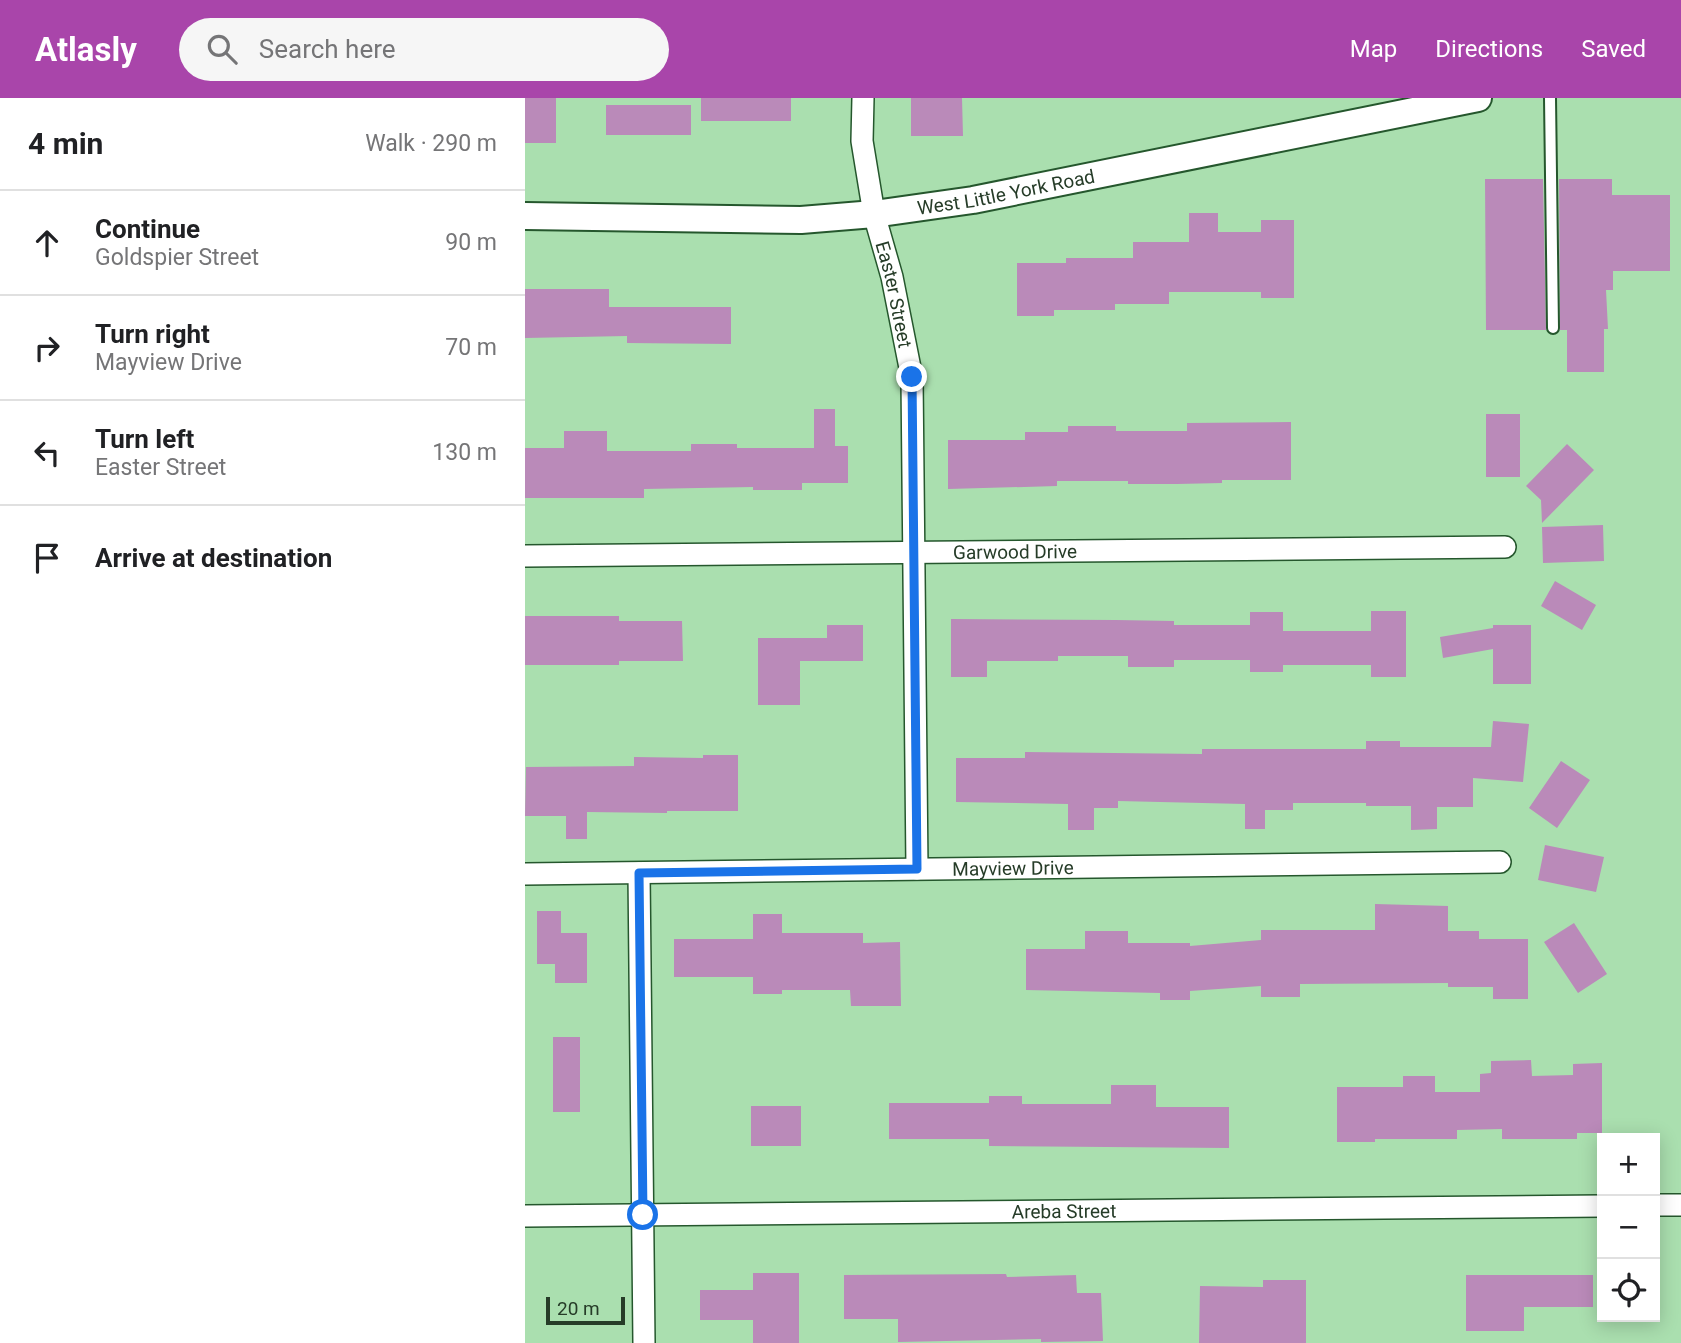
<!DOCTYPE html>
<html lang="en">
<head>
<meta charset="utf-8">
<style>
	:root { --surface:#fff; --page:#f6f6f6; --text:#202124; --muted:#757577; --line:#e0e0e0; --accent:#a945aa }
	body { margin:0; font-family:Roboto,sans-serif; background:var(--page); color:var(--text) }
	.controls { position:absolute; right:21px; bottom:21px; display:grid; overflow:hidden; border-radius:0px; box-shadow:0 4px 18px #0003 }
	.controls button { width:63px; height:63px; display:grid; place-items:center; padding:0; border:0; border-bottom:2px solid var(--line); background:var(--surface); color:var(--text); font:35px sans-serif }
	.scale { position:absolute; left:21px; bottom:18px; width:79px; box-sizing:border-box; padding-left:7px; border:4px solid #263c28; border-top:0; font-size:19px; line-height:24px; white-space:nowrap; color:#263c28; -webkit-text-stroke:5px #aadfaf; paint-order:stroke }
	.stop { position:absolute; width:21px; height:21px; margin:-16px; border:5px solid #1a73e8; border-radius:50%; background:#fff }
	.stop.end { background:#1a73e8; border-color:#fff; box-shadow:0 2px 7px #0008 }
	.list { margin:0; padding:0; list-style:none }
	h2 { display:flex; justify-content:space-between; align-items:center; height:91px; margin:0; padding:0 28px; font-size:30px }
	h2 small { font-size:23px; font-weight:400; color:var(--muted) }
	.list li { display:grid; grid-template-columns:46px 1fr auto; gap:21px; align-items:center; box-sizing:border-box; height:105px; padding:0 28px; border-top:2px solid var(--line) }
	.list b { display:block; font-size:26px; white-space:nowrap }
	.list p { margin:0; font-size:23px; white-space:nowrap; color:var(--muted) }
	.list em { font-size:23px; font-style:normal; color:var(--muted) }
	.icon { flex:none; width:38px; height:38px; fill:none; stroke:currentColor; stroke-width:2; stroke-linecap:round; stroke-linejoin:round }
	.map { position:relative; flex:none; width:1156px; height:1245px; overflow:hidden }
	header { display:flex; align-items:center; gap:42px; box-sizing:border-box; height:98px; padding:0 35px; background:var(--accent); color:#fff }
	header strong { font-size:33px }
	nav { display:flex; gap:38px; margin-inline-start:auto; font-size:24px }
	.search { width:490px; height:63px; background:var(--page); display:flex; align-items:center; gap:18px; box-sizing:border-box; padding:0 24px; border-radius:38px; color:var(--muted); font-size:26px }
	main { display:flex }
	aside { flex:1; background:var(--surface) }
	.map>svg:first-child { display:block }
</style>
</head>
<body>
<header>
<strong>Atlasly</strong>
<div class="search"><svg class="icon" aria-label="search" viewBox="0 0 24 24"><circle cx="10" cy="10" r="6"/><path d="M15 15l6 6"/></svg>Search here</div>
<nav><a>Map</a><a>Directions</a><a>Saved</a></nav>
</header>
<main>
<aside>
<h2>4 min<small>Walk · 290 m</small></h2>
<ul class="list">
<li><svg class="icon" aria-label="ahead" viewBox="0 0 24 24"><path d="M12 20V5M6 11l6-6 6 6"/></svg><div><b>Continue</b><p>Goldspier Street</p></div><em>90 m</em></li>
<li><svg class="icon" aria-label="right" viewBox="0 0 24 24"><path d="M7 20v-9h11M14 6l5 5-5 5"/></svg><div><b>Turn right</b><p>Mayview Drive</p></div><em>70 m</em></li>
<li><svg class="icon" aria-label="left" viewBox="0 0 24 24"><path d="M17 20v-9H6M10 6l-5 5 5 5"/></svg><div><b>Turn left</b><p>Easter Street</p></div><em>130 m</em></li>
<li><svg class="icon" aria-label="arrive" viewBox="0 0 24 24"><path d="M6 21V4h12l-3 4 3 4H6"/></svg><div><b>Arrive at destination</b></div></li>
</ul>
</aside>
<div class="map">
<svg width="1156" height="1245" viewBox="0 0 1156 1245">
	<rect width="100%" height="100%" fill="#aadfaf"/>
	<path fill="#ba8ab9" d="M 0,0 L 31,0 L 31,45 L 0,45 Z
		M 176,0 L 266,0 L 266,23 L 176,23 Z
		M 386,0 L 437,0 L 438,38 L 386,38 Z
		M 81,7 L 166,7 L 166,37 L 81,37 Z
		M 960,81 L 1018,81 L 1021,232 L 961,232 Z
		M 1034,81 L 1087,81 L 1087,97 L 1145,97 L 1145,173 L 1088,173 L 1088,192 L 1081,192 L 1083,231 L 1079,231 L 1079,274 L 1042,274 L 1042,232 L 1035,232 Z
		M 664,115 L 693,115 L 693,134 L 736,134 L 736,122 L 769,122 L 769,200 L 736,200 L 736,194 L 644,194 L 644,206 L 590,206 L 590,212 L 529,212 L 529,218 L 492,218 L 492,165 L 541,165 L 541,160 L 608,160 L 608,144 L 664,144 Z
		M 0,191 L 84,191 L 84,209 L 206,209 L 206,246 L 102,245 L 102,238 L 0,240 Z
		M 289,311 L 310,311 L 310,348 L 323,348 L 323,385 L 277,385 L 277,392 L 228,392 L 228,389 L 119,391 L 119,400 L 0,400 L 0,350 L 39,350 L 39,333 L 82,333 L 82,353 L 166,353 L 166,346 L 212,346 L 212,350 L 289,350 Z
		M 961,316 L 995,316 L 995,379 L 961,379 Z
		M 766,324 L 766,382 L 697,382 L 697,385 L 652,386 L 603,386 L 603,383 L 532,383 L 532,388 L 423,391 L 423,342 L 500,342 L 500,334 L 543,334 L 543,328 L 591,328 L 591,333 L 662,333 L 662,325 Z
		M 1042,346 L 1069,372 L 1017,425 L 1016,402 L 1001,388 Z
		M 1078,427 L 1079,463 L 1018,465 L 1017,429 Z
		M 1030,483 L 1071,507 L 1057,532 L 1016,508 Z
		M 846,513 L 881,513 L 881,579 L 846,579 L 846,567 L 758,567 L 758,574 L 725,574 L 725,562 L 649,562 L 649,569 L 603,569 L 603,558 L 533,558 L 533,563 L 462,563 L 462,579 L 426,579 L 426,521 L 591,522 L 649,523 L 649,527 L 725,527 L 725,514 L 758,514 L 758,533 L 846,533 Z
		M 0,518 L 94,518 L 94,523 L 157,523 L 158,563 L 94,563 L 94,567 L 0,567 Z
		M 302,527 L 338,527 L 338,563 L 275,563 L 275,607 L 233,607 L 233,540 L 302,540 Z
		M 968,527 L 1006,527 L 1006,586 L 968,586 L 968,551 L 918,560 L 915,539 L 968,530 Z
		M 968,623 L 1004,626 L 998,684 L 948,680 L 948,709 L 912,709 L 912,731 L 886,732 L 886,708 L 841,708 L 841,705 L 768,705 L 768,712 L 740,712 L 740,731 L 720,731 L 720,706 L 593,703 L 593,710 L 569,710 L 569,732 L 543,732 L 543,706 L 431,704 L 431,660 L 500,660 L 500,654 L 677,656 L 677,651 L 841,651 L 841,643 L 875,643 L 875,649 L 966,649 Z
		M 178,657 L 213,657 L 213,713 L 142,713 L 142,715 L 62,714 L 62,741 L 41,741 L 41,718 L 0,718 L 1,669 L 109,668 L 109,659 L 178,660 Z
		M 1036,663 L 1065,682 L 1032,730 L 1004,710 Z
		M 1020,747 L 1079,759 L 1071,794 L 1013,782 Z
		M 850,806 L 923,808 L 923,833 L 954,833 L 954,841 L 1003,841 L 1003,901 L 968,901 L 968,889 L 923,889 L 923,885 L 775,886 L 775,899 L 736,899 L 736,888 L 665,893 L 665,902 L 635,902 L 635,895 L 501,892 L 501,851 L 560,851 L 560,833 L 603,833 L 603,845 L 665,845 L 665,848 L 736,842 L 736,832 L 850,832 Z
		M 12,813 L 36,813 L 36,835 L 62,835 L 62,885 L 30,885 L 30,866 L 12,866 Z
		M 228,816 L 257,816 L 257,835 L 338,835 L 338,845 L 375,844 L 376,908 L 326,908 L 325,892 L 257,892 L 257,896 L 228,896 L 228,879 L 149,879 L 149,841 L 228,841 Z
		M 1049,825 L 1082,876 L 1053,895 L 1019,844 Z
		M 28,939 L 55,939 L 55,1014 L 28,1014 Z
		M 1006,962 L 1007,978 L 1048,977 L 1048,966 L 1077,965 L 1077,1035 L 1052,1035 L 1052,1041 L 977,1041 L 977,1031 L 932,1032 L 932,1041 L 850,1041 L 850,1044 L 812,1044 L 812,989 L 878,989 L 878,978 L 910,978 L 910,994 L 955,994 L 955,976 L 966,975 L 966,963 Z
		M 586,987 L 631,987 L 631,1009 L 704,1009 L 704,1050 L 464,1048 L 464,1041 L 364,1041 L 364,1005 L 464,1005 L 464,998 L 497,998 L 497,1006 L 586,1006 Z
		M 226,1008 L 276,1008 L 276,1048 L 226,1048 Z
		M 228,1175 L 274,1175 L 274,1245 L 228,1245 L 228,1222 L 175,1222 L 175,1192 L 228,1192 Z
		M 481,1176 L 482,1179 L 551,1177 L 552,1195 L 576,1195 L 578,1243 L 516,1244 L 516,1241 L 373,1244 L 373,1221 L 319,1221 L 319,1177 Z
		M 941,1177 L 1068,1177 L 1068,1209 L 999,1209 L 999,1233 L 941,1233 Z
		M 738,1182 L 781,1182 L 781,1245 L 674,1245 L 675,1188 L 738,1189 Z"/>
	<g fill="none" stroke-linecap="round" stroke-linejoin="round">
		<defs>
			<path id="service" d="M 1025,0 L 1028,230"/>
			<g id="minor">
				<path id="s1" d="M 338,0 L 337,43 L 349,116 L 367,179 L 387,280 L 392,771"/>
				<path id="s2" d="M 0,458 L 980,449"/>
				<path d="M 114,775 L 119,1245"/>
				<path id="s3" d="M 0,776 L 975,764"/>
				<path d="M 1130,1107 L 1156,1107"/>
				<path id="s4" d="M 0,1118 L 1077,1108"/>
			</g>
			<g id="tertiary">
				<path id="s5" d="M 0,118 L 276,122 L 349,116 L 448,102 L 953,0"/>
			</g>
		</defs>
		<use href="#service" stroke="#25572d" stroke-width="14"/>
		<use href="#minor" stroke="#25572d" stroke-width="24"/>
		<use href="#tertiary" stroke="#25572d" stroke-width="30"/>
		<use href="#service" stroke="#fff" stroke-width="10"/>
		<use href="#minor" stroke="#fff" stroke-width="21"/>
		<use href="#tertiary" stroke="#fff" stroke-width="26"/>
	</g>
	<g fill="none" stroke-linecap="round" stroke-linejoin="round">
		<path stroke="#1a73e8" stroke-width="9" d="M 118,1117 L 114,775 L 392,771 L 387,279"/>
	</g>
	<g text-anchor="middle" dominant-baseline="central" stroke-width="6" stroke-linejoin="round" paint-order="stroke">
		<g font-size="19" fill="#263c28" stroke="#aadfaf">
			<text stroke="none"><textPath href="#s5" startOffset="483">West Little York Road</textPath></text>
			<text stroke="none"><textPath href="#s1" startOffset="200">Easter Street</textPath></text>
			<text stroke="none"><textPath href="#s2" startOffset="490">Garwood Drive</textPath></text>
			<text stroke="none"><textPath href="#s3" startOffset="488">Mayview Drive</textPath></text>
			<text stroke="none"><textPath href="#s4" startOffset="539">Areba Street</textPath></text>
		</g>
	</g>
</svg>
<div class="controls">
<button>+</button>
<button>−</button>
<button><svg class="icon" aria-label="locate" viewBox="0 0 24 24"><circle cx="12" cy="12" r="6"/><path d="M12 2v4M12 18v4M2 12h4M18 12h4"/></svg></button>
</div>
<div class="scale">20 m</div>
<div class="stop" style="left:118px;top:1117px"></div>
<div class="stop end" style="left:387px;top:279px"></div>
</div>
</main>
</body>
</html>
